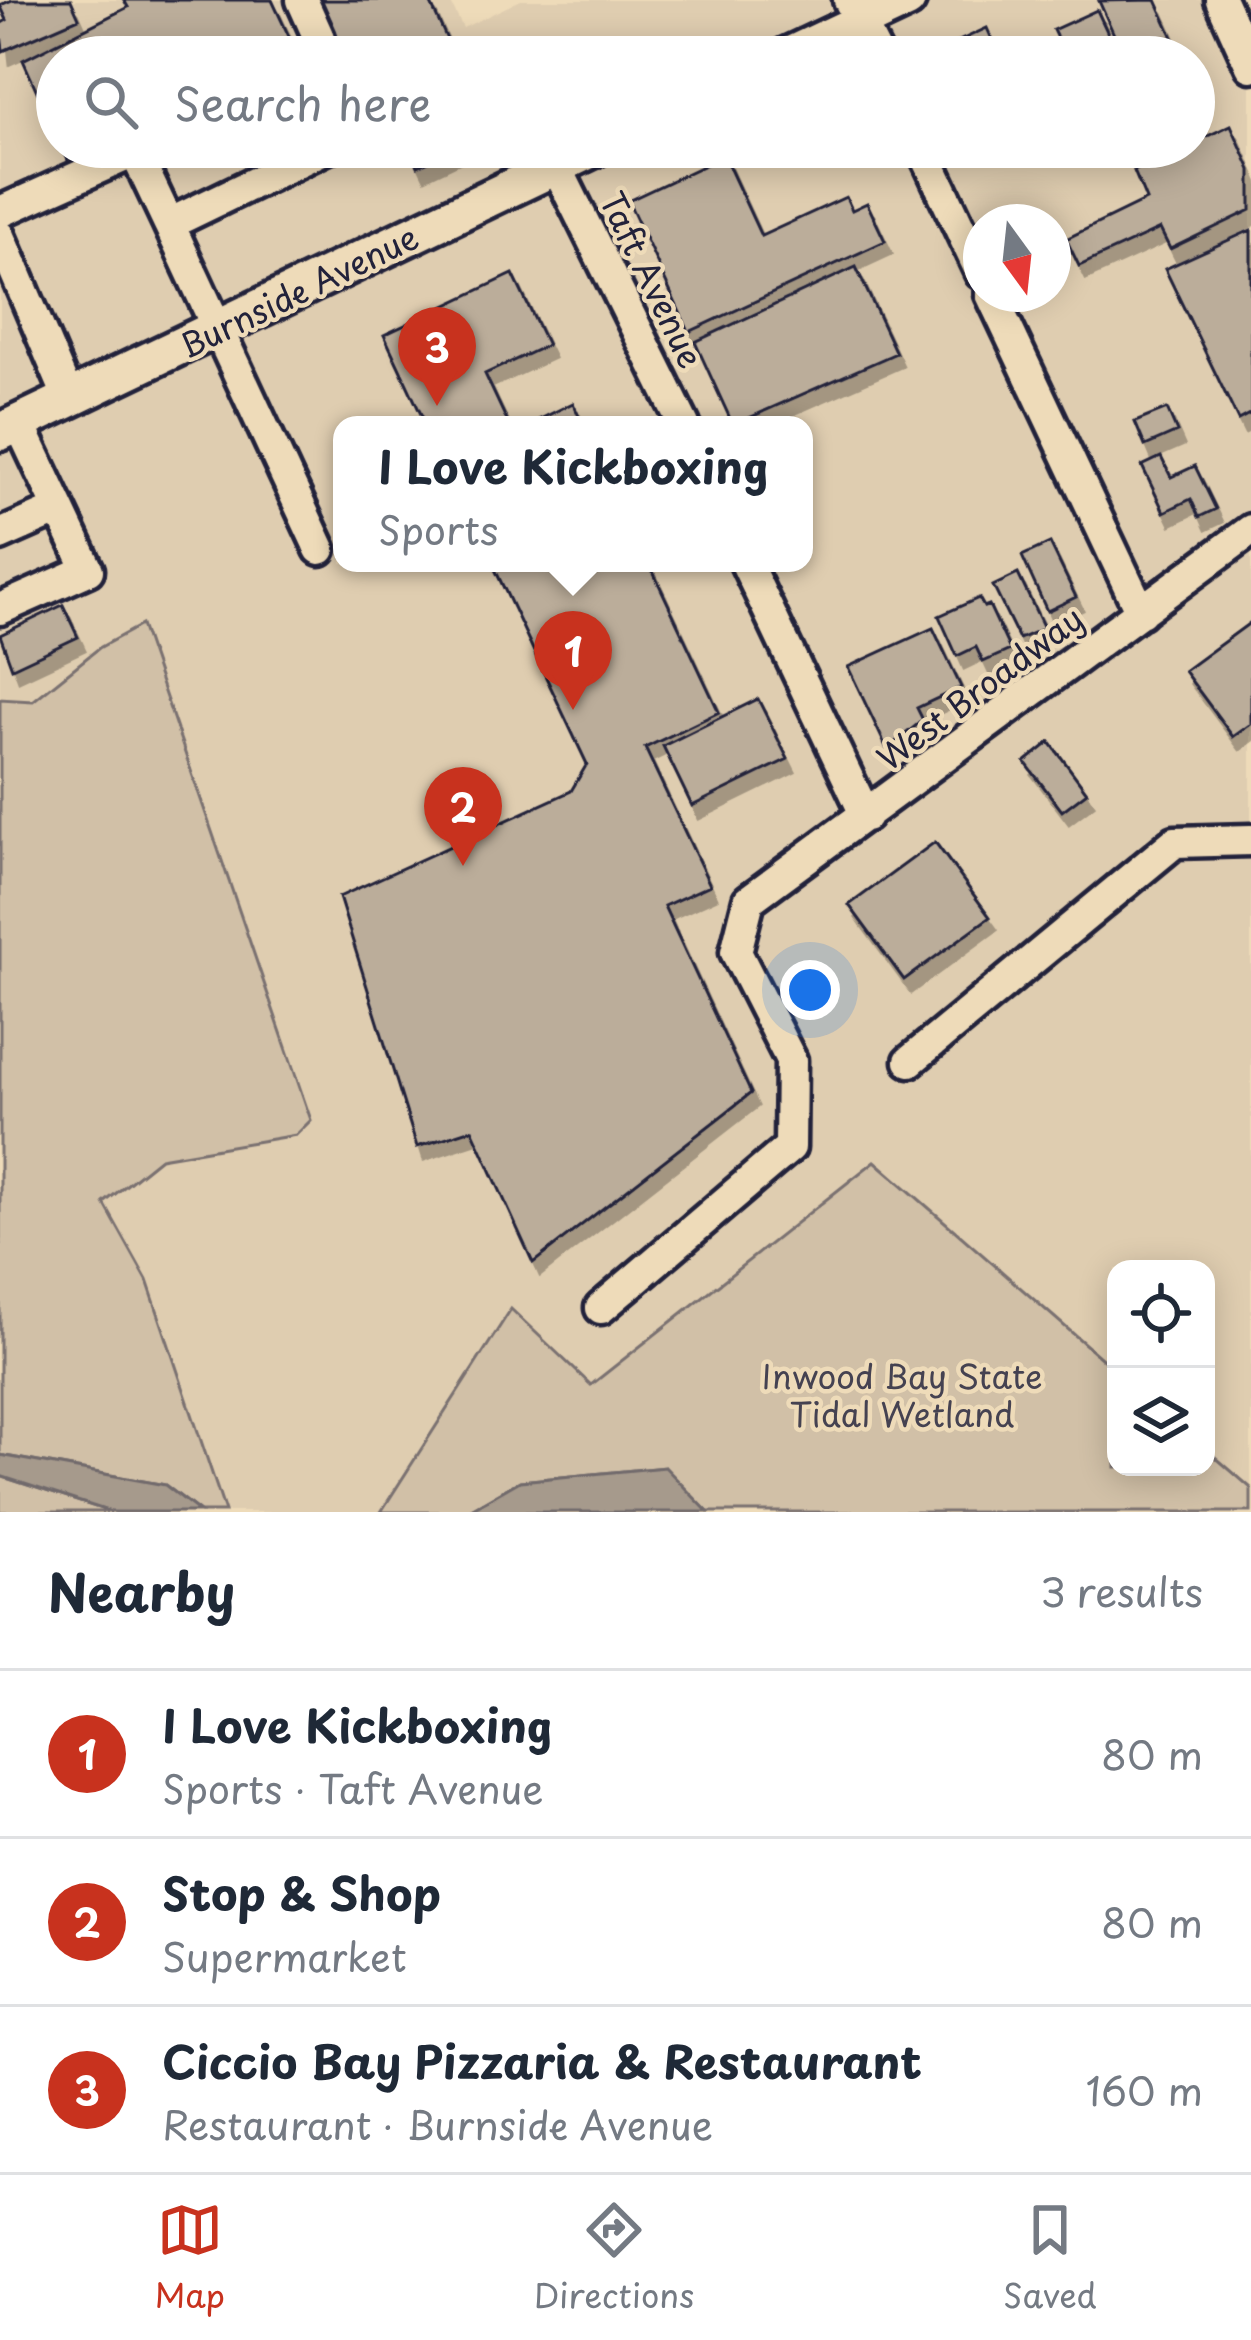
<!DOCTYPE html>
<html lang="en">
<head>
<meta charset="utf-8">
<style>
	:root { --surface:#fff; --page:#f2f2f3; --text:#1f2937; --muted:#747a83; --line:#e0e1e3; --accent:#c8321e }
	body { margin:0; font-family:"Playpen Sans",sans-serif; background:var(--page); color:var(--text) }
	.controls { position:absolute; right:36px; bottom:36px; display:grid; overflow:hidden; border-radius:24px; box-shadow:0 6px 30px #0003 }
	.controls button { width:108px; height:108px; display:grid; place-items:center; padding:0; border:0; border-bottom:3px solid var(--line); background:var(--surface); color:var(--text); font:60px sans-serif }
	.compass { position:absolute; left:963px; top:204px; width:108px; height:108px; border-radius:50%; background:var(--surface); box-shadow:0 6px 30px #0003; rotate:165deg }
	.you { position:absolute; left:810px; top:990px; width:42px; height:42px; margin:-30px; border:9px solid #fff; border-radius:50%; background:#1a73e8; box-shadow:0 0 0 18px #1a73e833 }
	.badge { display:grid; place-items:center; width:78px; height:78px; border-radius:50%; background:var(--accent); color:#fff; font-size:39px; font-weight:700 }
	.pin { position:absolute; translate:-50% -99px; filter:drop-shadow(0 3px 6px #0008) }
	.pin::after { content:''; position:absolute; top:63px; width:42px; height:36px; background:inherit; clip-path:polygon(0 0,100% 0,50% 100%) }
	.popup { position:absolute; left:333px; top:416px; width:480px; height:156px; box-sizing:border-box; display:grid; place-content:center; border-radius:24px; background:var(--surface); filter:drop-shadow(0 3px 9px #0005); font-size:39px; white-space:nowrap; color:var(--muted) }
	.popup b { font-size:45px; color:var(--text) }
	.popup::after { content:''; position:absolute; left:50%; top:100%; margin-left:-24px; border:24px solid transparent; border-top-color:var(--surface) }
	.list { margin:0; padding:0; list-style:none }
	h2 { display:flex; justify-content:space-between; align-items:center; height:156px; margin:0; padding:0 48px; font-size:51px }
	h2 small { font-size:39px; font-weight:400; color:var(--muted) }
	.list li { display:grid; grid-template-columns:78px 1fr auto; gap:36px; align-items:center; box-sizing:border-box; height:168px; padding:0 48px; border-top:3px solid var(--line) }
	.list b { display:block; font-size:45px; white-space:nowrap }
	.list p { margin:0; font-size:39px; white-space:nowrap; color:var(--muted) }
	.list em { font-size:39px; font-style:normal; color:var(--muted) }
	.icon { flex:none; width:66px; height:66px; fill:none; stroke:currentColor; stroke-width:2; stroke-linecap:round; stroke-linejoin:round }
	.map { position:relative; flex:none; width:1251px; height:1512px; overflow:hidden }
	.search { position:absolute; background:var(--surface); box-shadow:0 6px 30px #0003; left:36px; right:36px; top:36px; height:132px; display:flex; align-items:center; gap:30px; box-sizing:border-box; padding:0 42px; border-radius:66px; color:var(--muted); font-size:45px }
	.sheet { height:660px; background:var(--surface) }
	nav { display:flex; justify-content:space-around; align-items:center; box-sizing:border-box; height:168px; border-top:3px solid var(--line); background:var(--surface); font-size:33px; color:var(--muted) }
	nav a { display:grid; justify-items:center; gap:6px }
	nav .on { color:var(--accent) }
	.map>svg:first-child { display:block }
</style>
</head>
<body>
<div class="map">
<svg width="1251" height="1512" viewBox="0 0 1251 1512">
	<defs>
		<filter id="shadow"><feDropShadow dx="7" dy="13" stdDeviation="0" flood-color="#0004"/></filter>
	</defs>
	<rect width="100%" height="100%" fill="#eedbb9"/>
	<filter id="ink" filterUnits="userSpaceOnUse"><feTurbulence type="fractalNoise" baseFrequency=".00833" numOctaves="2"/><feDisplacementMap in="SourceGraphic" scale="24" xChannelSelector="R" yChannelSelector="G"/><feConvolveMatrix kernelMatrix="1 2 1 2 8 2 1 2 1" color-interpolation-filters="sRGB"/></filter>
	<g filter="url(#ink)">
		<path fill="#dfcdb0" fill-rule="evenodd" d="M 0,0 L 449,0 L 463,28 L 521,0 L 1251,0 L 1251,1488 L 1206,1449 L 1206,1269 L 1116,1269 L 1116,1371 L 875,1161 L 591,1386 L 511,1310 L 381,1512 L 225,1512 L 147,1280 L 104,1203 L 160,1158 L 296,1135 L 141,626 L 99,648 L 33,701 L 0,699 ZM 57,57 L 1194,57 L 1194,147 L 57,147 ZM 981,222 L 1053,222 L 1053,294 L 981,294 ZM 342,425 L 804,425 L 804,563 L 342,563 Z"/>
		<path fill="#d1c0a7" stroke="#7a7171" stroke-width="3" d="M 141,625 L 311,1120 L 296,1135 L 160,1158 L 104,1203 L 147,1280 L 225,1512 L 200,1512 L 165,1485 L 0,1455 L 0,699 L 33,701 L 99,648 Z
			M 875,1161 L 1116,1371 L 1116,1467 L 1206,1467 L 1206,1449 L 1251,1488 L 1251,1512 L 708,1512 L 664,1467 L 520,1481 L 466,1512 L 381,1512 L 511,1309 L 591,1385 Z
			M 0,1476 L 111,1512 L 0,1512 Z"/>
		<path fill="#a69a8c" stroke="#716a6c" stroke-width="3" d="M 0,1455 L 165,1485 L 200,1512 L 111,1512 L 0,1476 Z
			M 665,1467 L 708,1512 L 466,1512 L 520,1481 Z"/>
		<path fill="#bbad9a" stroke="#22223b" stroke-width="3" filter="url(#shadow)" d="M 12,0 L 71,0 L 79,18 L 3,51 L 0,24 L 7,20 L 0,5 Z
			M 124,0 L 272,0 L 294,47 L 273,57 L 57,57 L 57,136 L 23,60 L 128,7 Z
			M 319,0 L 429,0 L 455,57 L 347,57 Z
			M 1156,0 L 1182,57 L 1124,57 L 1099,1 Z
			M 1097,10 L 1119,57 L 1066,57 L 1053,30 Z
			M 987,28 L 1000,57 L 932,57 L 931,54 Z
			M 1231,125 L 1251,170 L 1251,210 L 1170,249 L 1160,229 L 1079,266 L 1066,239 L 1146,200 L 1134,171 Z
			M 62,147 L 109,147 L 71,167 Z
			M 409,147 L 458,147 L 418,166 Z
			M 724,156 L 761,236 L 846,197 L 852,210 L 867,203 L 885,241 L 689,332 L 628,201 Z
			M 1251,230 L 1251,413 L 1238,420 L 1165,269 Z
			M 856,267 L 896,353 L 733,425 L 695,342 Z
			M 513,274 L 547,345 L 485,374 L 509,425 L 426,425 L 384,335 Z
			M 573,403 L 583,425 L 528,425 Z
			M 1167,409 L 1177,432 L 1145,446 L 1135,422 Z
			M 1161,457 L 1171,477 L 1195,466 L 1216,509 L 1199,517 L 1191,499 L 1164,512 L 1142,466 Z
			M 1050,543 L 1076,597 L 1047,611 L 1022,556 Z
			M 492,563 L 649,563 L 719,712 L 645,748 L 710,885 L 664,906 L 751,1093 L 533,1263 L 472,1129 L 417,1147 L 339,897 L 571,791 L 587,764 Z
			M 1018,574 L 1044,628 L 1019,639 L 993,586 Z
			M 979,598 L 984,607 L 989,605 L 1010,650 L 983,662 L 976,647 L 957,656 L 939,616 Z
			M 63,605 L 78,637 L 12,668 L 0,635 Z
			M 1251,622 L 1251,724 L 1233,737 L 1184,671 Z
			M 933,628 L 961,687 L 917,708 L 923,720 L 887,749 L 848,667 Z
			M 758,699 L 788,759 L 692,806 L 663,746 Z
			M 1050,742 L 1087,792 L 1062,811 L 1025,762 Z
			M 935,842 L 990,917 L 904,980 L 849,905 Z"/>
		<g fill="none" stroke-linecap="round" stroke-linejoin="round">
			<defs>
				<path id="minor" d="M 302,0 L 319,38 L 318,57
					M 849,0 L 878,57
					M 1221,0 L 1251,66
					M 922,147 L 981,273
					M 135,152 L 169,224
					M 556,166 L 684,425
					M 0,212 L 145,147
					M 0,236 L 69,399
					M 991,294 L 1141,612
					M 0,535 L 59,509
					M 320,549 L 169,224 L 328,147
					M 746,563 L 866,816
					M 0,609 L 88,570 L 19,423
					M 910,1061 L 1175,842 L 1251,840
					M 601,1308 L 790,1147 L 791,1060 L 736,952 L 749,900 L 1251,530"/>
				<path id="major" d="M 786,57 L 907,0
					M 0,432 L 596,147"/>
			</defs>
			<use href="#minor" stroke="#22223b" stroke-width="39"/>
			<use href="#major" stroke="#22223b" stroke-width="45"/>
			<use href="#minor" stroke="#eedbb9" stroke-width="30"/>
			<use href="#major" stroke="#eedbb9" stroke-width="36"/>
		</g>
	</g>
	<g text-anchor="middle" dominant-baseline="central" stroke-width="9" stroke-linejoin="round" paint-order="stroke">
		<g font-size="33" fill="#22223b" stroke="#eedbb9">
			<text transform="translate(653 279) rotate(64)">Taft Avenue</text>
			<text transform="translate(298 290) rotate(-26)">Burnside Avenue</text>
			<text transform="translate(979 687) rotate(-37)">West Broadway</text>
		</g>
		<g font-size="33" fill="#454251" stroke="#eedbb9">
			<text x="902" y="1375">Inwood Bay State<tspan x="902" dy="38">Tidal Wetland</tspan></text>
		</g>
	</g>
</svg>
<div class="controls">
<button><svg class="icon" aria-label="locate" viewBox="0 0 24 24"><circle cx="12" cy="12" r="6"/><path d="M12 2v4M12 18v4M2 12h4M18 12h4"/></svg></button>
<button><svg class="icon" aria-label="layers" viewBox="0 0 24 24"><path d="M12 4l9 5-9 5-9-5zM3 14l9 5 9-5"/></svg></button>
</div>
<svg class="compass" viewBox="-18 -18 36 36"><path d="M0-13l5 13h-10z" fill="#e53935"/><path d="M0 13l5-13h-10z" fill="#747a83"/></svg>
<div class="you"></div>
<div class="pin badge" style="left:573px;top:710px">1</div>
<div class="popup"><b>I Love Kickboxing</b>Sports</div>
<div class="pin badge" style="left:463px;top:866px">2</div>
<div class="pin badge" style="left:437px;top:406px">3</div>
<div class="search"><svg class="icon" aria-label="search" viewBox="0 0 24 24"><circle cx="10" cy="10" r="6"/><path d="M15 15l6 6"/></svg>Search here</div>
</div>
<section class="sheet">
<h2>Nearby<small>3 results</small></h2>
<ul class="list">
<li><span class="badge">1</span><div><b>I Love Kickboxing</b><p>Sports · Taft Avenue</p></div><em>80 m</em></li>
<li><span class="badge">2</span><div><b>Stop &amp; Shop</b><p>Supermarket</p></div><em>80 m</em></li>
<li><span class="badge">3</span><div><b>Ciccio Bay Pizzaria &amp; Restaurant</b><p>Restaurant · Burnside Avenue</p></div><em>160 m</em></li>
</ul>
</section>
<nav>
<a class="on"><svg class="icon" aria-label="map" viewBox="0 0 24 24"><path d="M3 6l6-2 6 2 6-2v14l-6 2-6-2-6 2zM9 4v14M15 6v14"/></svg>Map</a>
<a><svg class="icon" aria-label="directions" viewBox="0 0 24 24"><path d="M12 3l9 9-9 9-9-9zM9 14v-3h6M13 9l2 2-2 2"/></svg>Directions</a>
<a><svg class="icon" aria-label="saved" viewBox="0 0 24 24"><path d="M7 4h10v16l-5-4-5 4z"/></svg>Saved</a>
</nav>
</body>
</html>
